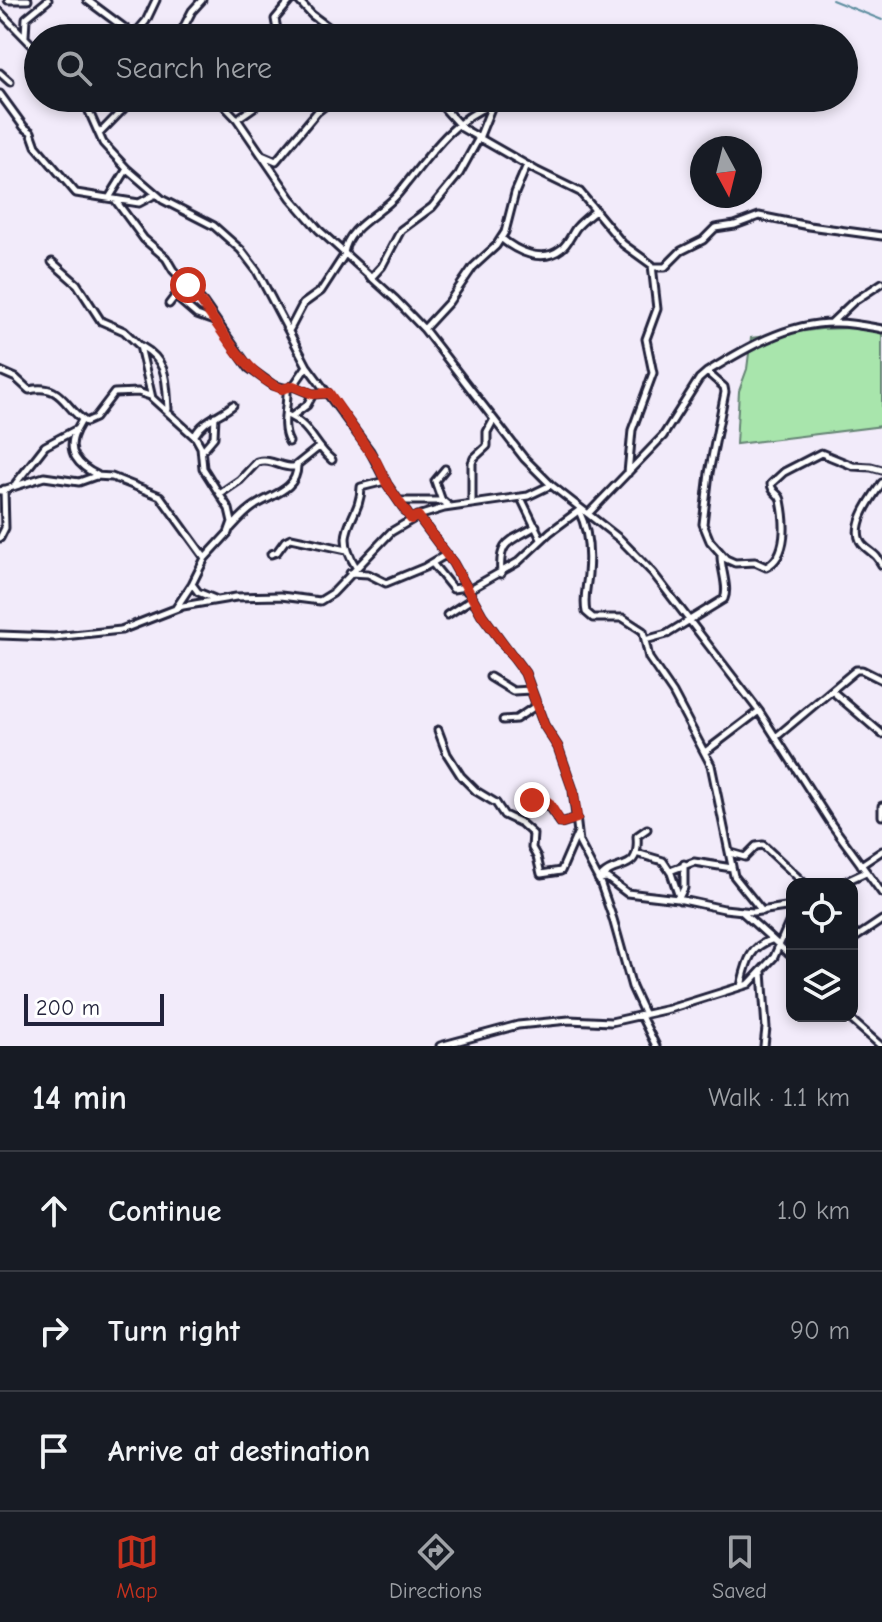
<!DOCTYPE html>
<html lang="en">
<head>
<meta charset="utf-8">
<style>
	:root { --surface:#171b24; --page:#20242c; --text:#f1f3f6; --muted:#9ea1a6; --line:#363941; --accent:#c8321e }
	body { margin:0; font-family:"Comic Neue",sans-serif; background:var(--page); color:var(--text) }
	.controls { position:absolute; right:24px; bottom:24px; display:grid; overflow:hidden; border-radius:16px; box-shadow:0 4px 12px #0003 }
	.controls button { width:72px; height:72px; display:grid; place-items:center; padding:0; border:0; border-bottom:2px solid var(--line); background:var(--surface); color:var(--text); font:40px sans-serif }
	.compass { position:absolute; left:690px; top:136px; width:72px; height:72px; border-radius:50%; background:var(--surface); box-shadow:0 4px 12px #0003; rotate:173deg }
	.scale { position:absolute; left:24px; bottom:20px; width:140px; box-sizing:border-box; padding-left:8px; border:4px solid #22223b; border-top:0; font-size:22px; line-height:28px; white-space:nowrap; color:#22223b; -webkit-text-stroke:6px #fff; paint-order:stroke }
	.stop { position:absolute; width:24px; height:24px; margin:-18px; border:6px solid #c8321e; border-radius:50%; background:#fff }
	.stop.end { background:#c8321e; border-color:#fff; box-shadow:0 2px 8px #0008 }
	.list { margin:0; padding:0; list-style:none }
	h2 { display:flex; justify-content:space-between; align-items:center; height:104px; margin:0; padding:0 32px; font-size:34px }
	h2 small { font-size:26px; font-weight:400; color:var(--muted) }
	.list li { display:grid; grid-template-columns:52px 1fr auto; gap:24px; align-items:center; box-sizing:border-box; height:120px; padding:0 32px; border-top:2px solid var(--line) }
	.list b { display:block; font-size:30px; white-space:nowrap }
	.list em { font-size:26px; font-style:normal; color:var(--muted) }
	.icon { flex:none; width:44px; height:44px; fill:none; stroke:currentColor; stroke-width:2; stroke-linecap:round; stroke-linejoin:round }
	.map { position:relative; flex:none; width:882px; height:1046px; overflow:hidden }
	.search { position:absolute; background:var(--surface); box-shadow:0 4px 12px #0003; left:24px; right:24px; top:24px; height:88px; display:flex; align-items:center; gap:20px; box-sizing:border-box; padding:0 28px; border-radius:44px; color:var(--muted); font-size:30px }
	.sheet { height:464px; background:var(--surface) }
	nav { display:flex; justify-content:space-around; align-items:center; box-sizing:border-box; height:112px; border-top:2px solid var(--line); background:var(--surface); font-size:22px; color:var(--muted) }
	nav a { display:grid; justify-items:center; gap:4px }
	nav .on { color:var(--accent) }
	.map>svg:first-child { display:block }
</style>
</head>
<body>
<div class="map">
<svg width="882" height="1046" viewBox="0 0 882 1046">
	<rect width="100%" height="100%" fill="#f2ebfa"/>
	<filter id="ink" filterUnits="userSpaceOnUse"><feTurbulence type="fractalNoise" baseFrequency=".0125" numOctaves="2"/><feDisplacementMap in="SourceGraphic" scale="16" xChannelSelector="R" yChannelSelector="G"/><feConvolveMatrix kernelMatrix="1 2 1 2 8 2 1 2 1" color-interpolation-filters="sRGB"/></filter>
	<g filter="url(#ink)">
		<path fill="#a8e5ac" stroke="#658474" stroke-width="2" d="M 851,328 L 882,332 L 882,426 L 736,444 L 739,391 L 747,369 L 751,338 L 821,329 Z"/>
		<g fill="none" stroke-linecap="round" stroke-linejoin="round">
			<path stroke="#5f8fa0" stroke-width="2" d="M 832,0 L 882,20"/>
			<defs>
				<path id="minor" d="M 8,0 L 28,0
					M 87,0 L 138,38
					M 298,0 L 312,15 L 343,38
					M 0,12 L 38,51
					M 277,30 L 275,19 L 291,0
					M 134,35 L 146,21 L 156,0
					M 25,36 L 26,18 L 48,0
					M 178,38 L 192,11 L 202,0
					M 0,73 L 10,82
					M 0,94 L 24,127 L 31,132 L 36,146 L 76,193 L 139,203 L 156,194
					M 83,98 L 103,143 L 127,169 L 163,200 L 214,226 L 241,250 L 257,271 L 307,366 L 370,451 L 387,484 L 411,519
					M 217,98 L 237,119 L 291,198 L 319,230 L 395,299 L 424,329 L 524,458 L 551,485 L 620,539 L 653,573 L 759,711 L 832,825 L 882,893
					M 381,98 L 385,101
					M 435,98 L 462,128 L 537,171 L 580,192 L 623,244 L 652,265 L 657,309 L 646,339 L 653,373 L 632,430 L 628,473
					M 237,119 L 267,98
					M 99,134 L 134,98
					M 262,155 L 276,161 L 317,112 L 335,98
					M 109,198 L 127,169
					M 116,201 L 144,239 L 166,258 L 173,270 L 203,302 L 249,368 L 273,385 L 287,389 L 294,385 L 307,366
					M 501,238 C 516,251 542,264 561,249 C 568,244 571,235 576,228 C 582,221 589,216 596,210
					M 344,253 C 348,226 380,215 397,195 C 425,162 449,121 491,105
					M 52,262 L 77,284 L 101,321 L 124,331 L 140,346 L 152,398 L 196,438 L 201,447 L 203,468 L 229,509 L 232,522 L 228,533 L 205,558 L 192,584 L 176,608
					M 653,267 L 665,267 L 681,251 L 703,240 L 715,228 L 735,225 L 759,216 L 809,226 L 882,236
					M 371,278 L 382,266 L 401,230 L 432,207 L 459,174 L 479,138 L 495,98
					M 175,296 L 197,315 L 214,321
					M 169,304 L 179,291 L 188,285
					M 832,322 L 853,302 L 882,283
					M 290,329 L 303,304 L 321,291 L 345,254
					M 424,329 L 449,302 L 473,267 L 496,246 L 505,232 L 515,193 L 527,165
					M 141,346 C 168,361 166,380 168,409
					M 0,371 L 16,378 L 29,390 C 63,383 63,407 86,422 L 95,418 L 114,393 L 138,392 L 150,396
					M 707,372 L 724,387 L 725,392 L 709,473 L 703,524 L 710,541 L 726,559 L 735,563 L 755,562 L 766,567 C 789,556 785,520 781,500 C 779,492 772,494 771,484 L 784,472 L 821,453 L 853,466 L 871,467 L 882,470
					M 293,386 L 312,394 L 328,393
					M 287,389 C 288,406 280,426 289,442
					M 287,415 C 312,426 312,443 332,460
					M 291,417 L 307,405 L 313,394
					M 76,431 C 65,452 79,466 97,475
					M 195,435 C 204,419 220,416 233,405
					M 202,451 L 214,437 L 215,416
					M 16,483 L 45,446 L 77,429 L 82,420
					M 882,483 C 872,497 846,531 865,547 C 874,555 875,553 882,565
					M 0,491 L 44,477 L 79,482 L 96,476 L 112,477 L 160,496 L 205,558
					M 221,493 L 240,480 L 257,462 C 272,458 280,468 294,467 L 319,447
					M 521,498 L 541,539
					M 401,501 L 443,501 L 449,506
					M 442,501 L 435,481 L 445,469
					M 472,504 L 472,463 L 474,458 L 487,446 L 487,432 L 493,421
					M 579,511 C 589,531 590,552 588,574 C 587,587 583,598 586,612 L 593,618 L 623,618 L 643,631 L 649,658 L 673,693 L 711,765 L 734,876 L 762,911
					M 588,514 L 663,436 L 699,379 L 707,372 C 744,349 787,323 833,323 C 849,322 866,326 882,329
					M 418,516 L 453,563 L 482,615 L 525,673 L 544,725 L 558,747 L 573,790 L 579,842 L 600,882 L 613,919 L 632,987 L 645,1015
					M 231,528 C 239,519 246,511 256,505 C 273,494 297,490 297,466
					M 0,538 L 5,528 L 4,489
					M 271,554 L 277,552 L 285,541 L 291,538 L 347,550
					M 432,563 L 453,589 L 465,587
					M 356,567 C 331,528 361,520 361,487 L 385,481
					M 350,573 L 368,574 L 386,583 L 425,567 L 447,554
					M 501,574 C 498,539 511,542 536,526
					M 192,584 L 198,592 L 215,599
					M 467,591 L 518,562 L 550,532 L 581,509
					M 447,615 L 472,599
					M 0,635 L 54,637 L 121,630 L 183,606 L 236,597 L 281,596 L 320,601 L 333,593 L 391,532 L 418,516 L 444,508 L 528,496 L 551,485
					M 645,640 L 667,634 L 724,599 C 729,588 721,570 721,556
					M 490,677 L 513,691 L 531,690
					M 832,691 L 882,734
					M 503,720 L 516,719 L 537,705
					M 438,730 L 447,754 L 461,776 L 476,791 L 496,803 L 504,815 L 521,823 L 533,834 L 532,848 L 537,857 L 541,874 L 561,871 L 577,834
					M 776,737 L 856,670 L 862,670 L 882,680
					M 705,752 L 759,711
					M 882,806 L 882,816
					M 524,809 L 535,798 L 542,797 L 561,823 L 577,818
					M 636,853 L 663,861 L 671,873 L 680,900
					M 731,853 L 745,857 L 756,846 L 763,845 L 805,884
					M 861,865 L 882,851
					M 670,871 L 694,862 L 732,868
					M 602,876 C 618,860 640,874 637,836 L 647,829
					M 598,879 L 607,878 L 627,893 L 678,899 L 724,909 L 753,912 L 792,906
					M 840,884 L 866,872
					M 680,896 L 684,888 L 684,864
					M 742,912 L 792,957
					M 852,940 L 882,920
					M 762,972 L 766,1028 L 764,1046
					M 741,986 C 746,966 748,947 771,940
					M 641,1016 L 656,1046
					M 847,1016 L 881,1046
					M 440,1046 L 518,1025 L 569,1020 L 611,1022 L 669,1009 L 749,984 L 774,957 L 792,916"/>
			</defs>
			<use href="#minor" stroke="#22223b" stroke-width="11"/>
			<use href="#minor" stroke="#fff" stroke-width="5"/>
		</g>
	</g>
	<g fill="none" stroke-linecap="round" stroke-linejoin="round" filter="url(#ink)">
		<path stroke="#c8321e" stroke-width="10" d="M 188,285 C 216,317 242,375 282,389 L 293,386 L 313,394 L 329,393 L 376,461 L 387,484 L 411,519 L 418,516 L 453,563 L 482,615 L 525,673 L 544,725 L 558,747 L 573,790 L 577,818 L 561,823 L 549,803 L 540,797 L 532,800"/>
	</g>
</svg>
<div class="controls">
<button><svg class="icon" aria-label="locate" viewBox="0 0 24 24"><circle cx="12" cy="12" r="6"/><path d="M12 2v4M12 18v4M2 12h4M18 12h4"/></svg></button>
<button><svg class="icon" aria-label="layers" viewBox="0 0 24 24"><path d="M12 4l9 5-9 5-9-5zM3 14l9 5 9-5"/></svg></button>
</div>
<svg class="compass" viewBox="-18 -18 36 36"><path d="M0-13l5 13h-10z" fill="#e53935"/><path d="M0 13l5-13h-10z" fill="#9ea1a6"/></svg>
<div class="scale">200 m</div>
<div class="stop" style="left:188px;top:285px"></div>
<div class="stop end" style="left:532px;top:800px"></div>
<div class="search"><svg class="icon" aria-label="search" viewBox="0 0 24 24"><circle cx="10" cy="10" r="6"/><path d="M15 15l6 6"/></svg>Search here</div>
</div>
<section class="sheet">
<h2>14 min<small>Walk · 1.1 km</small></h2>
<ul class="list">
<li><svg class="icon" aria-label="ahead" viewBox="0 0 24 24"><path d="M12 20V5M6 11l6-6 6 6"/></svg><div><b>Continue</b></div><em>1.0 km</em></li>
<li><svg class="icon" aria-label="right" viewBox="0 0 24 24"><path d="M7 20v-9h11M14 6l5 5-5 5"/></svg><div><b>Turn right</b></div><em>90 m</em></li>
<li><svg class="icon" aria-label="arrive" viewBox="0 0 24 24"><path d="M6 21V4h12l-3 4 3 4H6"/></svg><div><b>Arrive at destination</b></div></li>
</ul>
</section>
<nav>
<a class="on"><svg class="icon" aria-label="map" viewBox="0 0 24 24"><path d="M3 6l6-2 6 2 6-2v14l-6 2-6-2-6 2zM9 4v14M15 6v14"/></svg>Map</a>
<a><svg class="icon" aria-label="directions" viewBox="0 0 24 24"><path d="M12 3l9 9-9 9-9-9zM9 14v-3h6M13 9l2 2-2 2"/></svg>Directions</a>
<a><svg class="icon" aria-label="saved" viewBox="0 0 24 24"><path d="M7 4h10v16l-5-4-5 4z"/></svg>Saved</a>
</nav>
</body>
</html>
